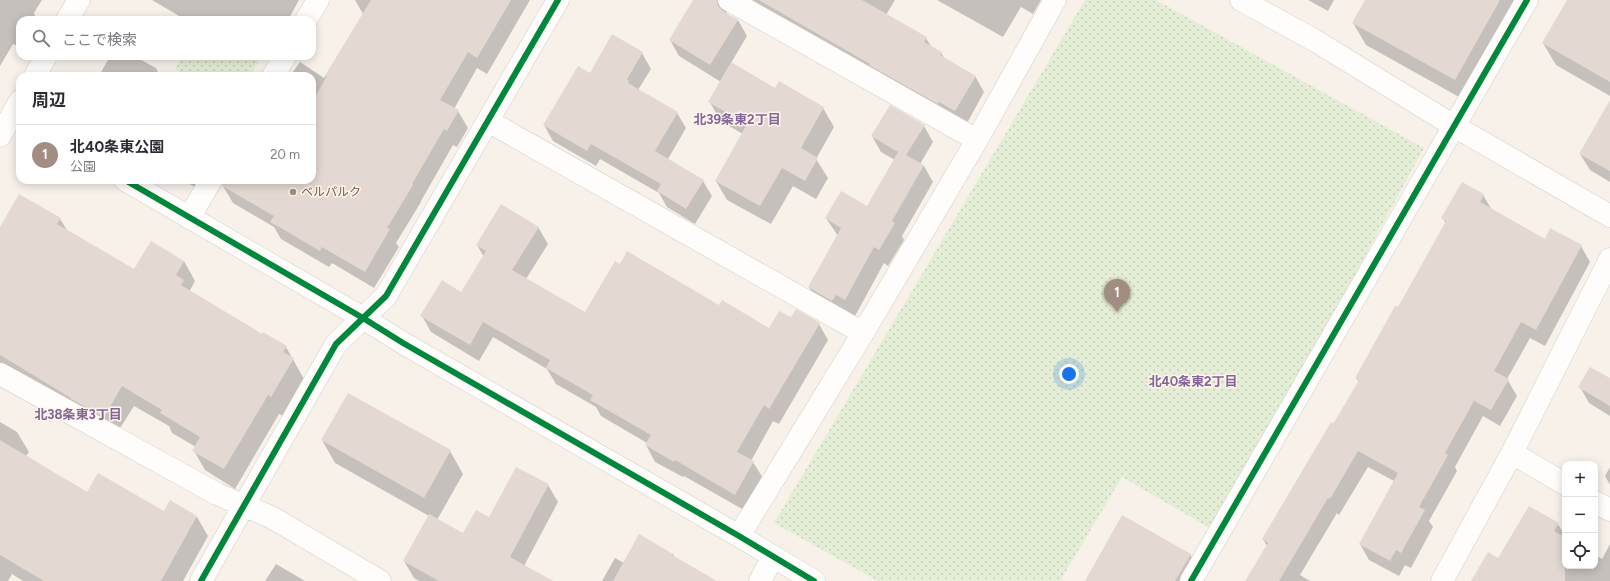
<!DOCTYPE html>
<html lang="ja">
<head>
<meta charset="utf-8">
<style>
	:root { --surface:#fff; --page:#f7f7f7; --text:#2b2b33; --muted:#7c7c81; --line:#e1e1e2; --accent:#a28d82 }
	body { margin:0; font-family:Figtree,"Noto Sans JP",sans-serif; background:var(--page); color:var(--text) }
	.controls { position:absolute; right:12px; bottom:12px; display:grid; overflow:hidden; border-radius:8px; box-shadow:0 2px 10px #0003 }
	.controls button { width:36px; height:36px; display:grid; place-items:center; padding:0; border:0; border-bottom:1px solid var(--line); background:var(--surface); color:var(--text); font:20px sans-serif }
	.you { position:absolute; left:1069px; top:374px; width:14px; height:14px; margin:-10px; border:3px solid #fff; border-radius:50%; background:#1a73e8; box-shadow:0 0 0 6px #1a73e833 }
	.badge { display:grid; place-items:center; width:26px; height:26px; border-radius:50%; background:var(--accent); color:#fff; font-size:13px; font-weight:700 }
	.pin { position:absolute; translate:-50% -33px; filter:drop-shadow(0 1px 2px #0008) }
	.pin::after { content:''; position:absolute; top:21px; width:14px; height:12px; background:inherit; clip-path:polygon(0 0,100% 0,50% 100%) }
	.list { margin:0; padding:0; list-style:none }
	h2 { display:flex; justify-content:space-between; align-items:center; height:52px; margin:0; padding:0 16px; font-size:17px }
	h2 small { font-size:13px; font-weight:400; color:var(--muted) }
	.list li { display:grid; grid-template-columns:26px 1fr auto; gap:12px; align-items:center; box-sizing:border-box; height:60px; padding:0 16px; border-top:1px solid var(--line) }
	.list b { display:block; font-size:15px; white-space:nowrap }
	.list p { margin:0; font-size:13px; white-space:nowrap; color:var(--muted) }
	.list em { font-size:13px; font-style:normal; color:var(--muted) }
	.icon { flex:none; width:22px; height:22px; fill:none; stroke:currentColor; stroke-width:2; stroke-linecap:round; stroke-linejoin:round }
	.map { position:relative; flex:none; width:1610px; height:581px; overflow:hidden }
	.search { position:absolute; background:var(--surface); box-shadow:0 2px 10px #0003; left:16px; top:16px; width:300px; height:44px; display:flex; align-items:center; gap:10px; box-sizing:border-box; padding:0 14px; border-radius:12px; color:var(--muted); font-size:15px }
	.panel { position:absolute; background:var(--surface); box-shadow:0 2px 10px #0003; left:16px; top:72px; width:300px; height:112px; border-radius:12px }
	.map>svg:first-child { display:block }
</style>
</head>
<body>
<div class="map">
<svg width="1610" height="581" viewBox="0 0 1610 581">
	<defs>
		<pattern id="grass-dots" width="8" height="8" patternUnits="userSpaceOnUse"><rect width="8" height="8" fill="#e4edd5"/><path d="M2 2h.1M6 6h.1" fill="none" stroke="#c7cdb8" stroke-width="1.8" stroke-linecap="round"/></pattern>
	</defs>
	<rect width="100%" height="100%" fill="#f7f1ea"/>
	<path fill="url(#grass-dots)" d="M 1085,0 L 1156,0 L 1424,148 L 1215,531 L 1122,477 L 1060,581 L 878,581 L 774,523 Z
		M 183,56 L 257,56 L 260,58 L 250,76 L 186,76 L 175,69 Z"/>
	<path fill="#0003" d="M 0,0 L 42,0 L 34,13 L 35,15 L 33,20 L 20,20 L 20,42 L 18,46 L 13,44 L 0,66 Z
		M 152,0 L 299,0 L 288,20 L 186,20 Z
		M 355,0 L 530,0 L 487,74 L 477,68 L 454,109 L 458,111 L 468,128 L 457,147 L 453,145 L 421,201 L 421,202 L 396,243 L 399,247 L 374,288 L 332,263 L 329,267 L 281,239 L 274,227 L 233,203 L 223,186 L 224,180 L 312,180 L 312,76 L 290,76 L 300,62 L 324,78 L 363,14 Z
		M 694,0 L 895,0 L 886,15 L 926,38 L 932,48 L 941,53 L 945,59 L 975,76 L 984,92 L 965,127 L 727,10 L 726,14 L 738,20 L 747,36 L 731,63 L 775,89 L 823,108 L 834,127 L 816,159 L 828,178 L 816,199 L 793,186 L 771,224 L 727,200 L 716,181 L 743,134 L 720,121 L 710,102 L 721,82 L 679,56 L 670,40 Z
		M 937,0 L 1041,0 L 1033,14 L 1021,7 L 1003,37 Z
		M 1308,0 L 1334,0 L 1328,11 Z
		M 1366,0 L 1533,0 L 1468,102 L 1366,45 L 1353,23 Z
		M 1568,0 L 1610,0 L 1610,96 L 1556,65 L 1543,43 Z
		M 642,53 L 651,69 L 638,90 L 677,113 L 686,128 L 668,159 L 703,181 L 712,196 L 695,224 L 667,207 L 659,193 L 600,159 L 596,166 L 553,141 L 544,125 L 590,75 Z
		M 110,56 L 134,56 L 156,68 L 160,76 L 99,76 Z
		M 258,56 L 268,56 L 265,60 Z
		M 1610,105 L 1610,182 L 1590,170 L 1580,154 Z
		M 924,126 L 933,142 L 920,164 L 924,166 L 933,182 L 902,236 L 904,240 L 888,266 L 884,263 L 855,316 L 818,304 L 809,287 L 838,236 L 826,218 L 868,207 L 895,160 L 881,152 L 872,136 Z
		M 182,180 L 199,180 L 195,187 Z
		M 1483,195 L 1492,210 L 1545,240 L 1581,246 L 1590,262 L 1545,346 L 1530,338 L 1507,379 L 1517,396 L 1500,426 L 1483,416 L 1455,467 L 1457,471 L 1429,521 L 1433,527 L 1411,568 L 1405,565 L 1399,576 L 1369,560 L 1360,544 L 1394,481 L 1368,467 L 1339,515 L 1337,513 L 1300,575 L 1310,581 L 1250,581 L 1267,546 L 1263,539 L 1359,382 L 1356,378 L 1398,309 L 1446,224 L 1443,218 Z
		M 60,219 L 67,230 L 135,270 L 184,261 L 195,281 L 189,292 L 263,335 L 286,347 L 304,379 L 283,416 L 279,414 L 235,489 L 205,470 L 194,451 L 196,447 L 172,433 L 169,426 L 134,406 L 115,436 L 0,367 L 0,229 Z
		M 538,227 L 548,244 L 526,279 L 585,313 L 719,307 L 770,329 L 791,319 L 819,324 L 828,340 L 779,424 L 773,421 L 751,461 L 753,462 L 763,478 L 744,510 L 684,476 L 683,477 L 655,462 L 646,445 L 647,443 L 601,416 L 596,407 L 556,384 L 547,369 L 493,337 L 479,361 L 431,332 L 422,316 L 461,293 L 484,257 L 477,245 Z
		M 1610,379 L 1610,416 L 1589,403 L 1580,387 Z
		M 0,422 L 17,432 L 29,452 L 26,456 L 88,493 L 164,512 L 197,517 L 208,536 L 183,581 L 23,581 L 12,574 L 8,581 L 0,581 Z
		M 322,440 L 450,451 L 463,474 L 437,520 L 464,535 L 548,485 L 558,502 L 524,566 L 539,581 L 419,581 L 414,578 L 404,561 L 429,516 L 335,463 Z
		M 1610,467 L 1610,485 L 1605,476 Z
		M 1558,524 L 1565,536 L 1565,566 L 1595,566 L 1595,555 L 1602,559 L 1610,544 L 1610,581 L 1472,581 L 1498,559 Z
		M 673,554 L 675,558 L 715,581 L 602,581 L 615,558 L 624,563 Z
		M 1190,554 L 1205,581 L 1086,581 Z
		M 276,564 L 305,581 L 265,581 Z"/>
	<path fill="#e3d9d2" d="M 371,0 L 511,0 L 477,58 L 468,52 L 440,100 L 459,110 L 447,131 L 444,129 L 412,184 L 413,185 L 387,228 L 390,229 L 365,272 L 322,247 L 320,251 L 281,228 L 270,222 L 274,216 L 222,186 L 223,180 L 312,180 L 312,102 L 327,76 L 325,76 Z
		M 693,0 L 717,0 L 718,6 L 723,11 L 738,20 L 710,65 L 669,40 Z
		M 759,0 L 862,0 L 927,37 L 924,42 L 942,52 L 940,55 L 976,76 L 955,111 L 939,102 L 938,104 L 869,65 L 870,64 Z
		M 1365,0 L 1500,0 L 1455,80 L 1352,23 Z
		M 1567,0 L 1610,0 L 1610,82 L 1542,43 Z
		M 612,34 L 643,52 L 627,79 L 629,81 L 628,83 L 678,112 L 655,151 L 704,180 L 686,209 L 657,191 L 661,184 L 591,144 L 587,151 L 543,125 L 578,66 L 590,73 Z
		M 731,62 L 775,88 L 779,81 L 824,107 L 801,148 L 818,158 L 805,181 L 782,168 L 760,206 L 715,181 L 747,124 L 708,102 Z
		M 1610,100 L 1610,171 L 1579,154 Z
		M 890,105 L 925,125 L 906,155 L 924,165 L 892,221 L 895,223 L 879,250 L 874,247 L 845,300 L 836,295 L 832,301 L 808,287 L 841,228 L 825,218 L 841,191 L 867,206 L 898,152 L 871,136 Z
		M 1462,182 L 1484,194 L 1480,202 L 1545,239 L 1550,228 L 1582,245 L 1536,330 L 1521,322 L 1494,371 L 1509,379 L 1491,410 L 1474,401 L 1445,453 L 1448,455 L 1419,507 L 1425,510 L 1401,553 L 1396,550 L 1390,561 L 1359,544 L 1398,473 L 1358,451 L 1330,499 L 1328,498 L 1279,581 L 1245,581 L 1268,543 L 1262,539 L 1331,422 L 1334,423 L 1359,380 L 1355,378 L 1395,306 L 1398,307 L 1446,221 L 1441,218 Z
		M 19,194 L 61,218 L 57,224 L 134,269 L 151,241 L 184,261 L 176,275 L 184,280 L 181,285 L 262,334 L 263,332 L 287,346 L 283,352 L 294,358 L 271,397 L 268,395 L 224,469 L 192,451 L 200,437 L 160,413 L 162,410 L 122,386 L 104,417 L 71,399 L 71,398 L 0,355 L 0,227 Z
		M 501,204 L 539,227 L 512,270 L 585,312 L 615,261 L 620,264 L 627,251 L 719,305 L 722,300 L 769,328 L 779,311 L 791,317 L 796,309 L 820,323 L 769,409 L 764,405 L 737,452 L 754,461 L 735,495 L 675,460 L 674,462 L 645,445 L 651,435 L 590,400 L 593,395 L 546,368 L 550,360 L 483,322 L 470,345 L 420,316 L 442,280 L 461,292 L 486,251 L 476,245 Z
		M 1590,367 L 1610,378 L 1610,406 L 1578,387 Z
		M 348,393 L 451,450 L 424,498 L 321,440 Z
		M 0,440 L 87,492 L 98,473 L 164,511 L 170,500 L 197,516 L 161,581 L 44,581 L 0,555 Z
		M 516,467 L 549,484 L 510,557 L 553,581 L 439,581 L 403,561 L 429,514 L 463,533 L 476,510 L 489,517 Z
		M 1529,506 L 1559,523 L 1554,531 L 1565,537 L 1565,581 L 1471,581 L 1488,552 L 1498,558 Z
		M 1122,515 L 1191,554 L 1175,581 L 1085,581 Z
		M 639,534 L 673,554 L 672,555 L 717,581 L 613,581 Z"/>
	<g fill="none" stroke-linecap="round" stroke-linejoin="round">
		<defs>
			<path id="street" d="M 729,0 L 977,140
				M 1241,0 L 1314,40 L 1454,126 L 1610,216
				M 67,20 L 79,0
				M 306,20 L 318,0
				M 35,76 L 46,56
				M 273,76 L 285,56
				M 488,121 L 863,333
				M 0,136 L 20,101
				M 125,180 L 363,318 L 403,343 L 739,536 L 814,581
				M 189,218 L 211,180
				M 0,374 L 217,494 L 271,517 L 380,581
				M 1512,453 L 1565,484
				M 1595,502 L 1610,510
				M 739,536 L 863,333 L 977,140 L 1055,0
				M 201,581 L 336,344 L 386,296 L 558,0
				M 760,581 L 773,557
				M 1191,581 L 1527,0
				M 1442,581 L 1512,453 L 1610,259"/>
		</defs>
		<use href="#street" stroke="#d6cdc7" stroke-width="23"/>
		<use href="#street" stroke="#fefdfc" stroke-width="22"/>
		<defs>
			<path id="cycleway" d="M 125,180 L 363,318 L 403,343 L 739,536 L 814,581
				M 201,581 L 336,344 L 386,296 L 558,0
				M 1191,581 L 1527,0"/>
		</defs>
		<use href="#cycleway" stroke="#fff6eb" stroke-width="8"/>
		<use href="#cycleway" stroke="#00873e" stroke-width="6"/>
	</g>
	<circle fill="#a28d82" stroke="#fff6eb" stroke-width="1.5" cx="293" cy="192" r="4"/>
	<g text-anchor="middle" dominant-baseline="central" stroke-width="3" stroke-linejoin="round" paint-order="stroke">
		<g font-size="12" fill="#75574a" stroke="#fff6eb" text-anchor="start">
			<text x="301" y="192">ベルパルク</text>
		</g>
		<g font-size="13" font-weight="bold" fill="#846599" stroke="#fff6eb">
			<text x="737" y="119">北39条東2丁目</text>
			<text x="1193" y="381">北40条東2丁目</text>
			<text x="78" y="414">北38条東3丁目</text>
		</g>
	</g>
</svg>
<div class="controls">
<button>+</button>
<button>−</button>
<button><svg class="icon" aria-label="locate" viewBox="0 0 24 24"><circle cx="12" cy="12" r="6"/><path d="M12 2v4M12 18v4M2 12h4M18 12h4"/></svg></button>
</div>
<div class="you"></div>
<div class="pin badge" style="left:1117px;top:312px">1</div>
<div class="search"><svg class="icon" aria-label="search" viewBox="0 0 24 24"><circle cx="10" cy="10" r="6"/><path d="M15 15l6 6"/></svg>ここで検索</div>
<section class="panel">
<h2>周辺<small></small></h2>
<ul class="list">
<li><span class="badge">1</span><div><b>北40条東公園</b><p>公園</p></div><em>20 m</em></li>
</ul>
</section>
</div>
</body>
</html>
